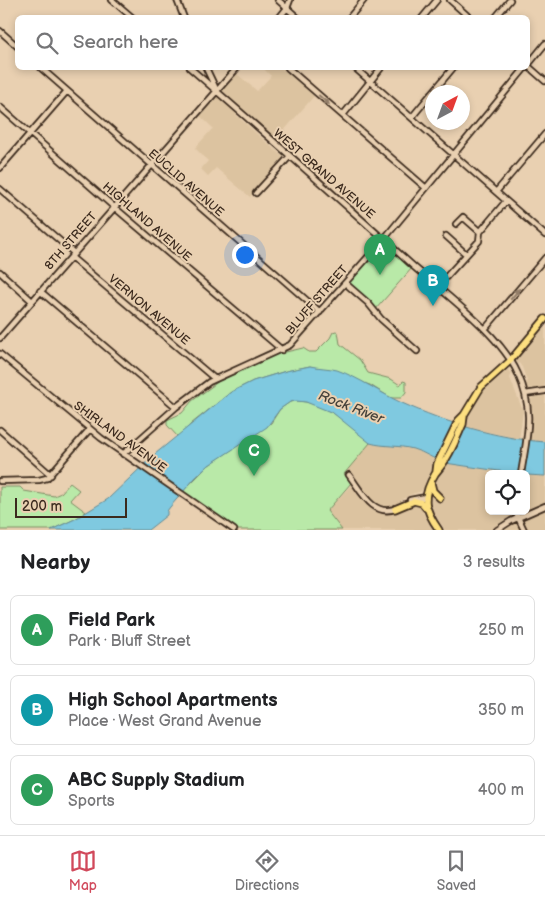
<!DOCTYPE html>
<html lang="en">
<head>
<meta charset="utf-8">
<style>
	:root { --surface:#fff; --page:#f6f6f6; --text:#202124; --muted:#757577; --line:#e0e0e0; --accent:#d1495b }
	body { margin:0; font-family:"Balsamiq Sans",sans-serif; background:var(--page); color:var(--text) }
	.controls { position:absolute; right:15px; bottom:15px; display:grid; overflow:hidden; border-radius:8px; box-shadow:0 2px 8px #0003 }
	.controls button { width:45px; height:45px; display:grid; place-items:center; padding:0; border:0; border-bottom:1px solid var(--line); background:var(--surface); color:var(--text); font:25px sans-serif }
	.compass { position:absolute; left:425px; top:85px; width:45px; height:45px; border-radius:50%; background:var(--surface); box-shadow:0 2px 8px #0003; rotate:41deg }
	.scale { position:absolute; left:15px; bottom:12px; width:112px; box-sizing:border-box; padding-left:5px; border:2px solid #3b2a1e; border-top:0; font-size:14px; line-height:18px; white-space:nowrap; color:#3b2a1e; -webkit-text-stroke:4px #e9d0b1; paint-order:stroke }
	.you { position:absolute; left:244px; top:254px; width:18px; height:18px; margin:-12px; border:4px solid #fff; border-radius:50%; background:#1a73e8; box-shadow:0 0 0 8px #1a73e833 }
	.badge { display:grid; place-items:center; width:32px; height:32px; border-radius:50%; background:var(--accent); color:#fff; font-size:16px; font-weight:700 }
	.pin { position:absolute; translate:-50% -41px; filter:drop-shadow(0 1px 2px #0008) }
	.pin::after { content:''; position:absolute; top:26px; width:18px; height:15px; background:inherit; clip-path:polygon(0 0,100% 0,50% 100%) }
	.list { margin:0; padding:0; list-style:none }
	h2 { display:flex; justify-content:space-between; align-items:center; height:65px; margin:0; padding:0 20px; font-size:21px }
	h2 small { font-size:16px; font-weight:400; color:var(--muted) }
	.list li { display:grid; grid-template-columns:32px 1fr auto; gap:15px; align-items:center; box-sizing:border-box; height:70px; margin:0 10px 10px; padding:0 10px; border:1px solid var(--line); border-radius:8px }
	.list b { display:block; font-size:19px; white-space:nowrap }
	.list p { margin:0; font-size:16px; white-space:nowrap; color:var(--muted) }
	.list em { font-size:16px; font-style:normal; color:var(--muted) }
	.icon { flex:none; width:28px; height:28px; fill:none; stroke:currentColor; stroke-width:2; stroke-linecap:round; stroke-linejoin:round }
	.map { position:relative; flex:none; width:545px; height:530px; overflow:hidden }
	.search { position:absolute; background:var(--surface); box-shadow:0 2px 8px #0003; left:15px; right:15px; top:15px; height:55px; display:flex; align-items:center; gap:12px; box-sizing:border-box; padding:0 18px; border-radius:8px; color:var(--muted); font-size:19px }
	.sheet { height:305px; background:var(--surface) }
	nav { display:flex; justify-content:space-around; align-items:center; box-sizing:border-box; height:70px; border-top:1px solid var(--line); background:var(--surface); font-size:14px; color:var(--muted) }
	nav a { display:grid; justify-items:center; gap:2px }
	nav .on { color:var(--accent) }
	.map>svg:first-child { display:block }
</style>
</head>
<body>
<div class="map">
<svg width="545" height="530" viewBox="0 0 545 530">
	<rect width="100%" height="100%" fill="#e9d0b1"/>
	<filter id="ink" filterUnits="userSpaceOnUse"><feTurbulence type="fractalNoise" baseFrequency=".02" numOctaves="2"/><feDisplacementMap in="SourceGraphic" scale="10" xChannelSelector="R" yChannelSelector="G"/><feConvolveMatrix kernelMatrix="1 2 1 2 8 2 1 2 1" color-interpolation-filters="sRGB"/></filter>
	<g filter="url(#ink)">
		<path fill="#dcc3a0" d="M 263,68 L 282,68 L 314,96 L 275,141 L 240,110 L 236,115 L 284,158 L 250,197 L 216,168 L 208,176 L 201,169 L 208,161 L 195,148 L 213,128 L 199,115 L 236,73 L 257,91 L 271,76 Z
			M 545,324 L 545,442 L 528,441 L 531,415 L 529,401 L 537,394 L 535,388 L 528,389 L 525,388 L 527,381 L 522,367 L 519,363 L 518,364 L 516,360 L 518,356 Z
			M 508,370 L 512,373 L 510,378 L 523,411 L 519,439 L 463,427 L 479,396 L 486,387 L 502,373 Z
			M 370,443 L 396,445 L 421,451 L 436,461 L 422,491 L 409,495 L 401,501 L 405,507 L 414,502 L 420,504 L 424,515 L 434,530 L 342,530 L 327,511 L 356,480 L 348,469 Z
			M 445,463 L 518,474 L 489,474 L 489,511 L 526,511 L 526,475 L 545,476 L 545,530 L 445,530 L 433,512 L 430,501 L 434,485 Z"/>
		<path fill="#b9e9a8" stroke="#7a8a63" d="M 384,243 L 412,268 L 375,310 L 348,283 Z
			M 336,331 L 338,332 L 340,344 L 360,360 L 368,373 L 391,379 L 400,385 L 403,381 L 406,382 L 406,392 L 401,398 L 391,398 L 370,385 L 310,366 L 286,371 L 253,381 L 231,392 L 191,424 L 178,437 L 167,425 L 167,420 L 182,413 L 192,401 L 219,381 L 273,355 L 303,348 L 309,352 L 316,352 L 330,338 L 333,332 Z
			M 296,401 C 322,401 353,425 370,443 L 344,474 L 351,483 L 327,511 L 342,530 L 238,530 L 182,492 L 209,465 L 271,423 L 280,409 L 290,402 Z
			M 70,483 L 79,490 L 70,500 L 86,512 L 75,519 L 51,530 L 0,530 L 0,487 L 20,487 L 24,491 L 54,496 L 61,493 Z"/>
		<path fill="#7fc9e0" stroke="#648992" d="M 310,366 C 319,368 329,368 337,370 C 360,378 380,393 402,403 C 447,423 495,438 545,442 L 545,476 L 526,475 L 445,463 C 434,460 425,452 413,449 C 399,445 384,447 370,443 L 333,413 L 306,402 L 296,401 L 290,402 L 280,409 L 267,427 L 209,465 L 195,478 L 170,507 L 167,511 L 167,515 L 148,530 L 51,530 L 75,519 L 108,499 L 155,454 L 231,392 L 253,381 L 286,371 Z"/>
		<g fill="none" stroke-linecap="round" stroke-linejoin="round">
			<defs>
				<path id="minor" d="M 112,0 L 133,18
					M 177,0 L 184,18
					M 278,0 L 298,18
					M 450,0 L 470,18
					M 279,18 L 287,8 L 290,0
					M 349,18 L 364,0
					M 422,18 L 437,0
					M 495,18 L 510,0
					M 0,31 L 18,47
					M 528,65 L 545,44
					M 528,66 L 545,81
					M 41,68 L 320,312
					M 190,68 C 265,133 339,199 413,266 C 445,294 501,335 518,374 C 535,412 527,435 521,474
					M 206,68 L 215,87
					M 288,68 L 426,188
					M 355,68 L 545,235
					M 433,92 L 453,68
					M 0,107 L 114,207 L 282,350
					M 343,115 L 381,68
					M 412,117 L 432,93
					M 0,168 L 67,91
					M 0,189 L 74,253
					M 496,192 L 545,134
					M 256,193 L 290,156
					M 456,224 L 463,217 L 480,232
					M 446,236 L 466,254
					M 71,257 L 215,379
					M 0,272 L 32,301
					M 345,283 L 368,303 L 381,319 L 417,351
					M 437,287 L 479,241 L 480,232 L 506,201
					M 40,291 L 176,407
					M 485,329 L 545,258
					M 0,338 L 237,68
					M 0,354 L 101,438 L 234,530
					M 525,394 L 545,391
					M 0,430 L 51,475
					M 123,454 L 176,407 L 209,382 L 290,345 L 384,239 L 525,68
					M 349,475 C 360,489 373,519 397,508
					M 0,481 L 39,480 L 47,478 L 89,430
					M 410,500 L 426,497
					M 515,511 L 524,530
					M 497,530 L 511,521 L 545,506"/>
				<path id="major" d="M 436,472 L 437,464 L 458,421 L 464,415 L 481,387 L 510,361 L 545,319
					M 431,483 L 433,491 L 440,498
					M 395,509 L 414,501 L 422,503 L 426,508
					M 439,530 C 424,509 421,497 435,474 C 437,471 440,468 442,465 C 451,453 457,437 463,424 L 464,416"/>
			</defs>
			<use href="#minor" stroke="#3b2a1e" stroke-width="8"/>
			<use href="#major" stroke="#3b2a1e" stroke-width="9"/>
			<use href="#minor" stroke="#e9d0b1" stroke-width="4.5"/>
			<use href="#major" stroke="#fddf80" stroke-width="5.5"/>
		</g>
		<defs><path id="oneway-solid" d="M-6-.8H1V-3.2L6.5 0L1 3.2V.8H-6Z" transform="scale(1.25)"/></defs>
		<g fill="#927d68">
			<use href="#oneway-solid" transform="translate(324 100) rotate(41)"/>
			<use href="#oneway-solid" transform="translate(515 294) rotate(-50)"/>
		</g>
	</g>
	<g text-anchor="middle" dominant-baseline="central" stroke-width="4" stroke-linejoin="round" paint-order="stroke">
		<g font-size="12" fill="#3b2a1e" stroke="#e9d0b1">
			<text transform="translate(324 174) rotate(41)">WEST GRAND AVENUE</text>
			<text transform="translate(186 183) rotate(41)">EUCLID AVENUE</text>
			<text transform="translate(147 222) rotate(41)">HIGHLAND AVENUE</text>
			<text transform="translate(71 241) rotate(-49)">8TH STREET</text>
			<text transform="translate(317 300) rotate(-49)">BLUFF STREET</text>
			<text transform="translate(149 310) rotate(40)">VERNON AVENUE</text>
			<text transform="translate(120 437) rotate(36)">SHIRLAND AVENUE</text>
		</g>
		<g font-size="14" font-style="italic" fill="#45423b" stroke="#e9d0b1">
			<text transform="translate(351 407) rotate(21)">Rock River</text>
		</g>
	</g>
</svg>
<div class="controls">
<button><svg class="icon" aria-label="locate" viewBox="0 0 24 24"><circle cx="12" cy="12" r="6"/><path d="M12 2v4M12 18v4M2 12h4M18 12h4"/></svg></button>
</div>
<svg class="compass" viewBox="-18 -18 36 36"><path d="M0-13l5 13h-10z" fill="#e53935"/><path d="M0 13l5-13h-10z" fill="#757577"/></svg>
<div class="scale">200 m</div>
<div class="you"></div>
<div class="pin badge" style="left:380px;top:275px;background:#2e9e5b">A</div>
<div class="pin badge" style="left:433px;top:306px;background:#0f9aa8">B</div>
<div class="pin badge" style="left:254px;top:476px;background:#2e9e5b">C</div>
<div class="search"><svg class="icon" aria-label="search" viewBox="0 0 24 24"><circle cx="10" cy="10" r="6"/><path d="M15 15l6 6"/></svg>Search here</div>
</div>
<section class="sheet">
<h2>Nearby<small>3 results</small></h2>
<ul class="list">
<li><span class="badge" style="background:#2e9e5b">A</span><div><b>Field Park</b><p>Park · Bluff Street</p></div><em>250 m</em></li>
<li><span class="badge" style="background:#0f9aa8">B</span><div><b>High School Apartments</b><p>Place · West Grand Avenue</p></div><em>350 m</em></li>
<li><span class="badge" style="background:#2e9e5b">C</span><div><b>ABC Supply Stadium</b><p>Sports</p></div><em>400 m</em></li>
</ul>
</section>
<nav>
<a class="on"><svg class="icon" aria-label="map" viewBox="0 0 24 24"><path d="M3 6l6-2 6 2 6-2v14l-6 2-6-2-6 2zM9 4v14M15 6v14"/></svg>Map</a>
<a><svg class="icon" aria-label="directions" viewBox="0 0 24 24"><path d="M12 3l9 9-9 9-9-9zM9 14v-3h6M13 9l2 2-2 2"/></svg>Directions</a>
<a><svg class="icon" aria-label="saved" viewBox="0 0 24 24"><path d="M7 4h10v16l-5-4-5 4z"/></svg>Saved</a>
</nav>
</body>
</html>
